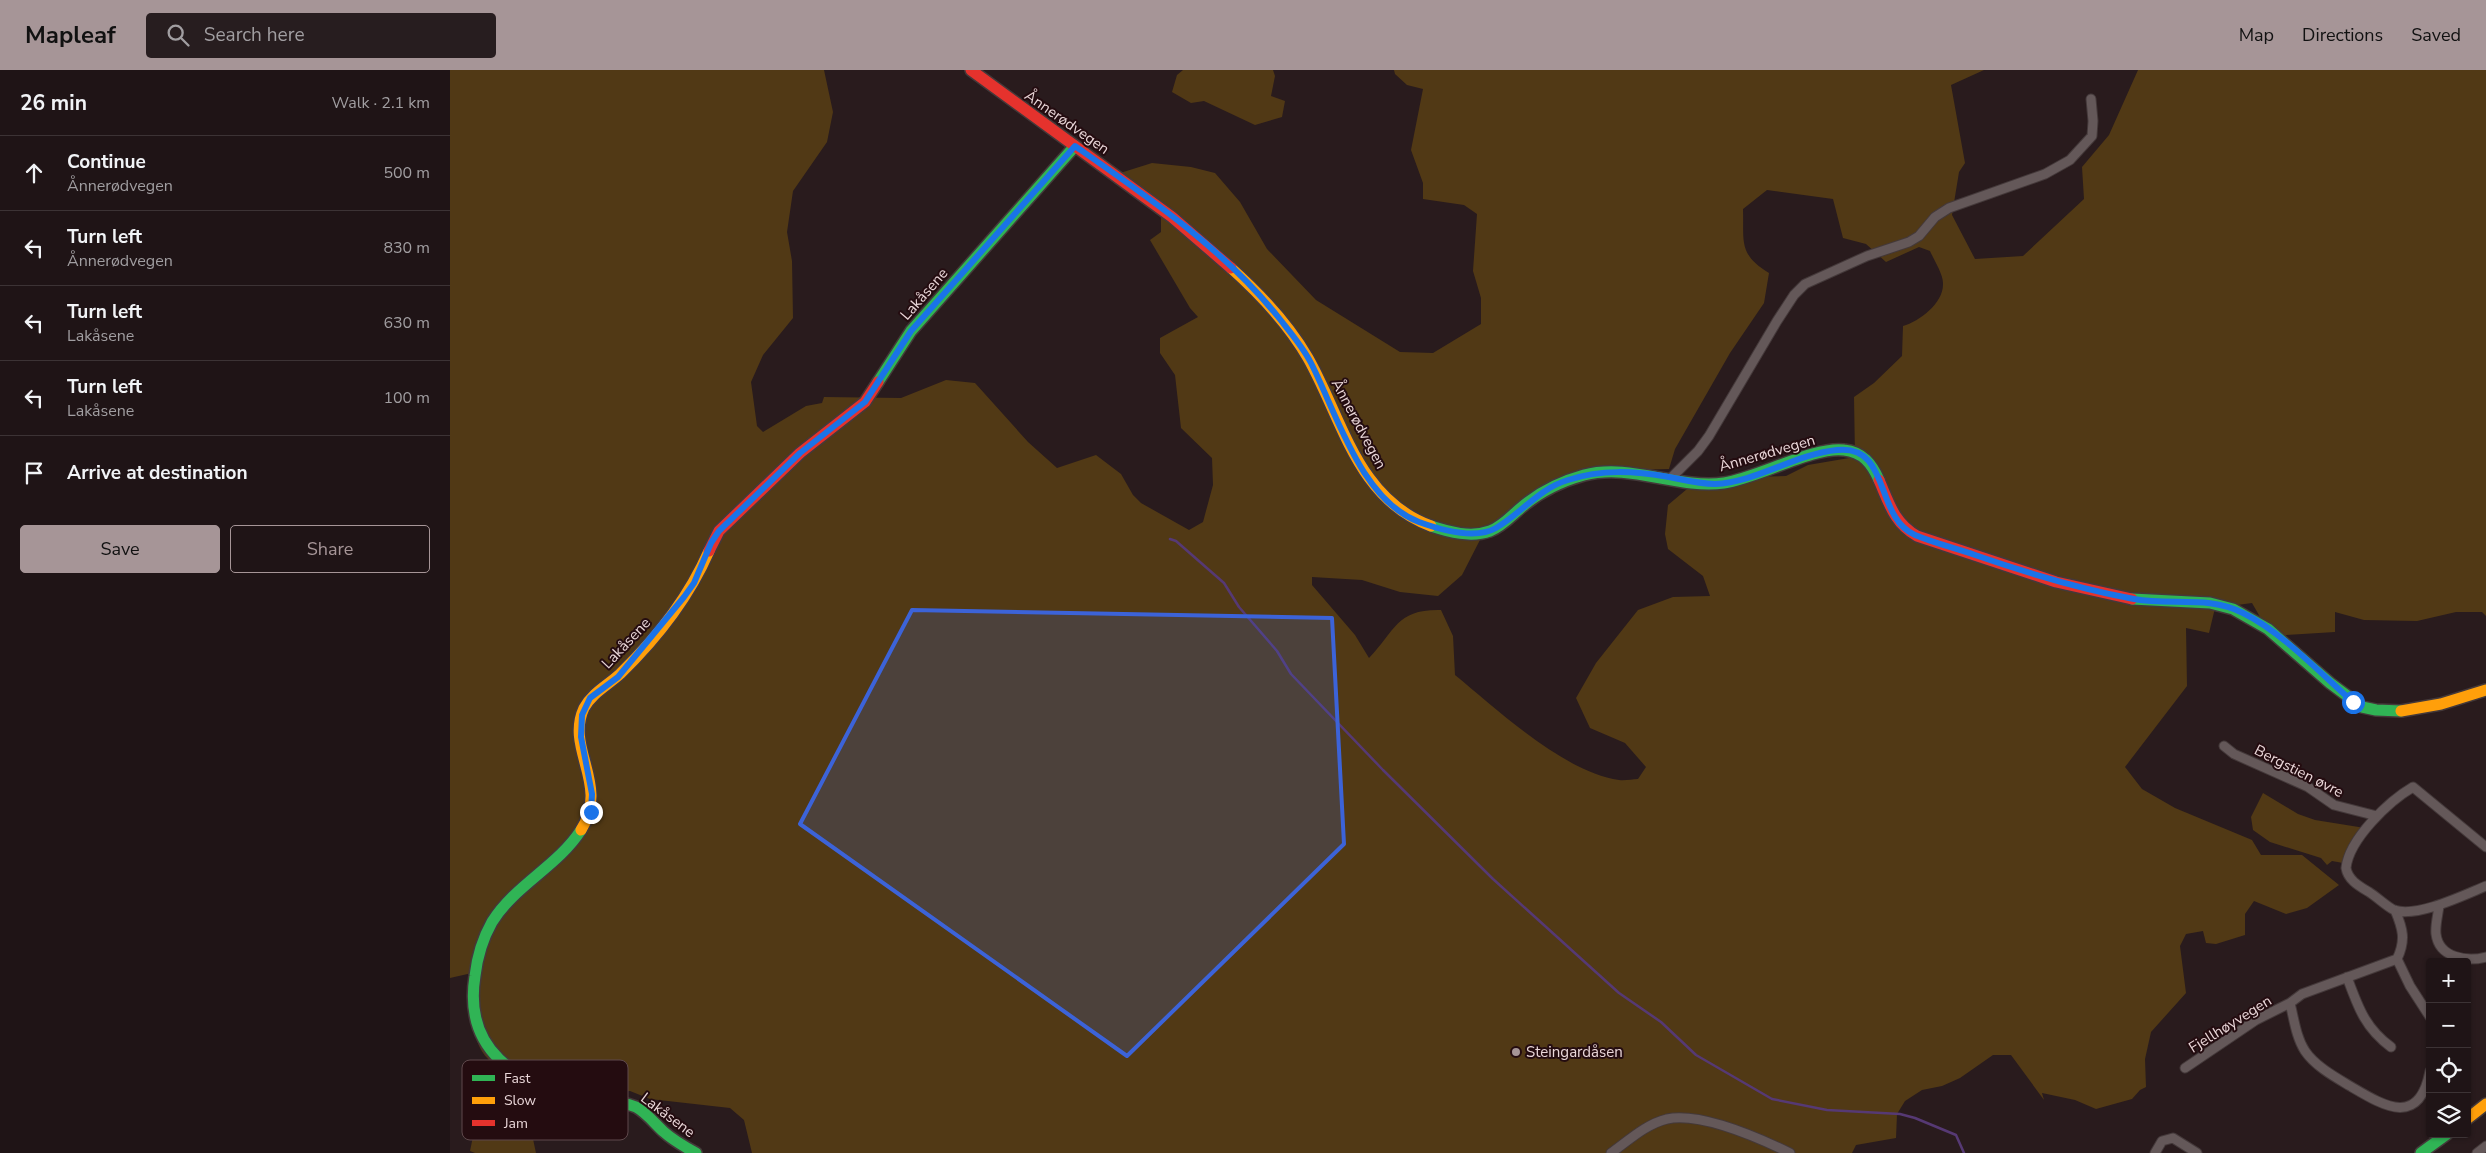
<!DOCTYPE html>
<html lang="en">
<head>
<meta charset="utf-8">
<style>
	:root { --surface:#1f1416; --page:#271d1f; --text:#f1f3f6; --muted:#a19ea1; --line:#3c3335; --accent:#a69597 }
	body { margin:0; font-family:"Nunito Sans",sans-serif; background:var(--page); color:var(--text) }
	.controls { position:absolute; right:15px; bottom:15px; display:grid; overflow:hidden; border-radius:5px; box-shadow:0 1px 4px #0004 }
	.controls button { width:45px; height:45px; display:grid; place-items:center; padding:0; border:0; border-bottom:1px solid var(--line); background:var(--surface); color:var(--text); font:25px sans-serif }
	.stop { position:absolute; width:15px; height:15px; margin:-11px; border:4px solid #1a73e8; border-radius:50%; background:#fff }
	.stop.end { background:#1a73e8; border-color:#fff; box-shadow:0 1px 5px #0008 }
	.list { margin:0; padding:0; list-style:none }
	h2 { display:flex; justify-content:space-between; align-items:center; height:65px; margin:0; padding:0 20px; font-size:21px }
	h2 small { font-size:16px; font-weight:400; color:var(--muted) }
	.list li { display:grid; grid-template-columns:32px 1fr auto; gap:15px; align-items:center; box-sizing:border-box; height:75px; padding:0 20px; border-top:1px solid var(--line) }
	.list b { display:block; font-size:19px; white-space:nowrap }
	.list p { margin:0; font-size:16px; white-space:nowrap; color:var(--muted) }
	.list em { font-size:16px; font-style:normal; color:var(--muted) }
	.actions { display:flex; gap:10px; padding:15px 20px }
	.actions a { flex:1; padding:11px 0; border:1px solid var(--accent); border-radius:5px; text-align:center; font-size:18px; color:var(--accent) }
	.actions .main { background:var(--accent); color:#111 }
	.icon { flex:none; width:28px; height:28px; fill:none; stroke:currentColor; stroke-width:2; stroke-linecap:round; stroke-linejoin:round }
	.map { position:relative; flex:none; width:2036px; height:1083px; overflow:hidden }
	header { display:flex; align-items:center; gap:30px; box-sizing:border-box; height:70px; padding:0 25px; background:var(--accent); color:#111 }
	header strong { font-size:24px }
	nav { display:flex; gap:28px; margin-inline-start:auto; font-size:18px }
	.search { width:350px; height:45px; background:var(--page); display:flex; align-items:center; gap:12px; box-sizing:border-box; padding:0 18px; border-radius:5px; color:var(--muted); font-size:19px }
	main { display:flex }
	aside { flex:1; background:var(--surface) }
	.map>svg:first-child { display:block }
</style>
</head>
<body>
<header>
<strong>Mapleaf</strong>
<div class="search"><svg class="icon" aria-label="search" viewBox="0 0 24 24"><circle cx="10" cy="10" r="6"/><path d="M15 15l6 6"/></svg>Search here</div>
<nav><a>Map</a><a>Directions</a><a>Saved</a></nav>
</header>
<main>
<aside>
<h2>26 min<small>Walk · 2.1 km</small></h2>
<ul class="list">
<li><svg class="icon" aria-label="ahead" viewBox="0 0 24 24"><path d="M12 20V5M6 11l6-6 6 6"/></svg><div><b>Continue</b><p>Ånnerødvegen</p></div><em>500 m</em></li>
<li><svg class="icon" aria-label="left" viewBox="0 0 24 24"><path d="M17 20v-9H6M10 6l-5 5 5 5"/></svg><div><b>Turn left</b><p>Ånnerødvegen</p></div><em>830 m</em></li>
<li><svg class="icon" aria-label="left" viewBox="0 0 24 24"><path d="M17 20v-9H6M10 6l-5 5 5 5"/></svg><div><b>Turn left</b><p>Lakåsene</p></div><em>630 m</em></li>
<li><svg class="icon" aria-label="left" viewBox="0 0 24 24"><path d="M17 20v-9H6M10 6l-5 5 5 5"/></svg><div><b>Turn left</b><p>Lakåsene</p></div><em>100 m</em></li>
<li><svg class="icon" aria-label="arrive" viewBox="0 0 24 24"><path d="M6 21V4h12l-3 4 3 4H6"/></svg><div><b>Arrive at destination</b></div></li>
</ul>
<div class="actions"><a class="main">Save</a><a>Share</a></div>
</aside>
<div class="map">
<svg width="2036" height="1083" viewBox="0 0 2036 1083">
	<rect width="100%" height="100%" fill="#291b1d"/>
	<path fill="#513915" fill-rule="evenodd" d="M 0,0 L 374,0 L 383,42 L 377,72 L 343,121 L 337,162 L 342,191 L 343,248 L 313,285 L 301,312 L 307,356 L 313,362 L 356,336 L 372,333 L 374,327 L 451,328 L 496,310 L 525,313 L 578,372 L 607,398 L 646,385 L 671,404 L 683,425 L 691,433 L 739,460 L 753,452 L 763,415 L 762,388 L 731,358 L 725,305 L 710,283 L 710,268 L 748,247 L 740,238 L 700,170 L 711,162 L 711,141 L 667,104 L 702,93 L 741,97 L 765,103 L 790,132 L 817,179 L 866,230 L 950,282 L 983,283 L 1031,254 L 1031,228 L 1023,201 L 1027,144 L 1014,135 L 973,129 L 973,113 L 961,80 L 973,19 L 957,15 L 945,4 L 944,0 L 1534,0 L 1501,15 L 1515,93 L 1509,102 L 1502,145 L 1525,189 L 1573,186 L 1634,129 L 1632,97 L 1659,65 L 1688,0 L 2036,0 L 2036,546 L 2032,542 L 2006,542 L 1967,551 L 1914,550 L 1885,542 L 1885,562 L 1821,566 L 1802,533 L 1765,538 L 1759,563 L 1736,558 L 1737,616 L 1675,697 L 1692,719 L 1725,738 L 1802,770 L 1811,785 L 1852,785 L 1889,815 L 1857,838 L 1836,844 L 1804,831 L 1795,844 L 1795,865 L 1766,874 L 1756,873 L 1753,861 L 1736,864 L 1730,876 L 1736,923 L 1701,962 L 1695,989 L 1696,1017 L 1690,1020 L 1682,1029 L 1646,1039 L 1625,1030 L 1592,1023 L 1594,1030 L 1561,985 L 1543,985 L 1510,1008 L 1492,1016 L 1472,1020 L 1455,1031 L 1447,1044 L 1446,1068 L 1406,1075 L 1402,1083 L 302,1083 L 294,1050 L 280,1038 L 200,1029 L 180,1021 L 122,1027 L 94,1026 L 83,1069 L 86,1083 L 25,1083 L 20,1081 L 27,1047 L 46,1006 L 39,996 L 39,990 C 18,970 21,929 22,903 L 0,908 ZM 1317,120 L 1383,129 L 1393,168 L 1416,174 L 1436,192 L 1469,177 L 1480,181 C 1484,190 1493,204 1493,213 C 1494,233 1470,251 1453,256 L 1452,286 L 1424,313 L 1404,327 L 1405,387 L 1358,395 L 1336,406 L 1299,407 L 1243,414 L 1218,435 L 1215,464 L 1218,479 L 1253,506 L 1260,526 L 1223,527 L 1188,540 L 1146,593 L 1126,628 L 1140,658 L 1175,673 L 1196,697 L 1188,709 C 1182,709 1175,711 1169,710 C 1113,702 1048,640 1005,605 L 1003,566 L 991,540 C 946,539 946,560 919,588 L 905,565 L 862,515 L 862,507 L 912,510 L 950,522 L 988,526 L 1012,505 L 1032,466 L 1141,401 L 1219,399 L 1225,379 L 1280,283 L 1314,233 L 1319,203 C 1288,184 1294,172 1293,139 Z
		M 733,0 L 823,0 L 825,6 L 821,26 L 835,31 L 832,47 L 805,55 L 754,31 L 741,33 L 722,22 L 727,5 Z
		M 1813,723 L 1848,744 L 1865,750 L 1915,758 L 1897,782 L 1893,793 L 1882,791 L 1877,795 L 1871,788 L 1820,772 L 1803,760 L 1801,747 Z"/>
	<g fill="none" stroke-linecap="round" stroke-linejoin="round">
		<path stroke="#563974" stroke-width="2.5" d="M 720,469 L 726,471 L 774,513 L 789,537 L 827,581 L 841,604 L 933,700 L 1043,809 L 1169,923 L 1211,952 L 1246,985 L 1322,1029 L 1377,1040 L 1450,1044 L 1465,1048 L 1506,1065 L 1514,1083"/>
		<defs>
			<path id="street" d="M 1221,408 L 1248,381 L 1259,366 L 1327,251 L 1344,225 L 1355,214 L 1417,186 L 1459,172 L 1469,166 L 1485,147 L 1499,138 L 1595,104 L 1620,90 L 1642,66 L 1643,51 L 1641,29
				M 1774,676 L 1784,684 L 1858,717 L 1884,735 L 1927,746
				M 2036,777 L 1963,717 C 1939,731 1899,769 1896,798 C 1898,810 1909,816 1919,822 C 1927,827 1936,836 1944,840 C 1967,848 2014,825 2036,816
				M 1989,836 C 1988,845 1985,855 1986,864 C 1989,888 2017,892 2036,887
				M 1945,840 C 1953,859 1956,870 1947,889 L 1960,916 L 1980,947
				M 1897,907 C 1908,937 1915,958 1941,977
				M 1840,933 C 1844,949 1846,967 1855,981 C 1865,996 1885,1007 1900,1016 C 1934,1036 1969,1058 1980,1001
				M 1735,998 L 1806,950 L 1840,933 L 1852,924 L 1947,889
				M 1161,1083 C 1178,1071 1196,1054 1217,1049 C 1251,1042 1309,1068 1340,1083
				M 1705,1083 L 1712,1071 L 1723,1068 L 1747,1083
				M 2027,1083 L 2036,1076"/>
			<path id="fast" d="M 428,312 L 461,261 L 625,76
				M 981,456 C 999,462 1021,468 1040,461 C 1053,456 1063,444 1073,436 C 1091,421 1112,411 1134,405 C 1181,393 1226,419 1274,413 C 1308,408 1364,376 1394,380 C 1413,382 1422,394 1429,410
				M 1682,529 L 1760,533 L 1783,539 L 1818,559 L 1880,613 L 1912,637 L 1926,640 L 1951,641
				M 131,760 C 108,796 65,815 42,852 C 33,868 27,888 25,906 C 13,981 66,1011 130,1030 C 148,1035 168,1029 186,1037 C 197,1043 205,1054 214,1062 C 224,1071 235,1077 246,1083
				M 1971,1083 L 1997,1064"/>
			<path id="slow" d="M 781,198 C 810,224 839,255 858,288 C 893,350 907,429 981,456
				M 1951,641 L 1991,634 L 2036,620
				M 131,760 C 160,714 115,679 134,638 C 142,623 158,615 170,604 C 206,569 239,527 259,481
				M 2017,1049 L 2036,1034"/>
			<path id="jam" d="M 521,0 L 722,147 L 781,198
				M 1429,410 C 1439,433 1444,453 1467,466 L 1606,512 L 1682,529
				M 259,481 L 269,461 L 350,383 L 415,332 L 428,312"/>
		</defs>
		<use href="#street" stroke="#44393a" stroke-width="11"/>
		<use href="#fast" stroke="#44393a" stroke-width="14"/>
		<use href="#slow" stroke="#44393a" stroke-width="14"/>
		<use href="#jam" stroke="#44393a" stroke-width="14"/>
		<use href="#street" stroke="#645859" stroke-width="9"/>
		<use href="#fast" stroke="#30b455" stroke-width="11"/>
		<use href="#slow" stroke="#ff9f0a" stroke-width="11"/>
		<use href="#jam" stroke="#e5322d" stroke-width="11"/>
	</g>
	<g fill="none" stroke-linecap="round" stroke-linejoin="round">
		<path stroke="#1a73e8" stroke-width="6" d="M 141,742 L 142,724 L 131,667 L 132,645 L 140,628 L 168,607 L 234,527 L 244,513 L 261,473 L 269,461 L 350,383 L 415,332 L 461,261 L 625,76 C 698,127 773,178 829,248 C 840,262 853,277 861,293 C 887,344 911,430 969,452 C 991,460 1025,470 1046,458 C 1072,443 1088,419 1118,410 C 1152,399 1184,401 1219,407 C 1234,410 1249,414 1265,414 C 1307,412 1345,384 1387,380 C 1441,374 1424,447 1465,465 C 1484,473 1505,478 1525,485 C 1577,503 1630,519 1684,529 C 1721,536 1758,525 1793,543 C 1832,562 1870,603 1903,632"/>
	</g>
	<path fill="#3c63d8" fill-opacity="0.2" stroke="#3c63d8" stroke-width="4" stroke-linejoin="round" d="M 462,540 L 882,548 L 894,774 L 677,986 L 350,754 Z"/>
	<circle fill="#a69597" stroke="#240c10" stroke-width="2" cx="1066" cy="982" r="5"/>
	<g text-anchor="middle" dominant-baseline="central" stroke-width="4" stroke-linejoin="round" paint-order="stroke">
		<g font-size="15" fill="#ead7d9" stroke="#240c10">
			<text transform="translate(617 52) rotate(35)">Ånnerødvegen</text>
			<text transform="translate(474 224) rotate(-49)">Lakåsene</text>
			<text transform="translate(909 354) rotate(62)">Ånnerødvegen</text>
			<text transform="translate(1317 383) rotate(-16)">Ånnerødvegen</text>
			<text transform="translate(176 573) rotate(-47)">Lakåsene</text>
			<text transform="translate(1849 701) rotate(27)">Bergstien øvre</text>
			<text transform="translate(1780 954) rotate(-32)">Fjellhøyvegen</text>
			<text transform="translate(218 1045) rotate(37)">Lakåsene</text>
		</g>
		<g font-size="15" fill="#ead7d9" stroke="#240c10" text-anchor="start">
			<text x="1076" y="982">Steingardåsen</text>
		</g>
	</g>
	<rect x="12" y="990" width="166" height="80" rx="8" fill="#240c10" stroke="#5f494c" stroke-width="1"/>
	<rect x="22" y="1005" width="23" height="6" fill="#30b455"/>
	<rect x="22" y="1027" width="23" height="7" fill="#ff9f0a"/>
	<rect x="22" y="1050" width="23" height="6" fill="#e5322d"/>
	<g font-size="14" fill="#ead7d9">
		<text x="54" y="1013">Fast</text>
		<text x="54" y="1035">Slow</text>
		<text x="54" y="1058">Jam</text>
	</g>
</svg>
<div class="controls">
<button>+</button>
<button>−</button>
<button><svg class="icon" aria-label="locate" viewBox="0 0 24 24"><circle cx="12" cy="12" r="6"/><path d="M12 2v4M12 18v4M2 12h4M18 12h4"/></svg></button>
<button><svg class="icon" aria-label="layers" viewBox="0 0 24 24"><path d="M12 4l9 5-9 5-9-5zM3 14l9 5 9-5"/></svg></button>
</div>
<div class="stop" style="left:1903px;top:632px"></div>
<div class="stop end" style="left:141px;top:742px"></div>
</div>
</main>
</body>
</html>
